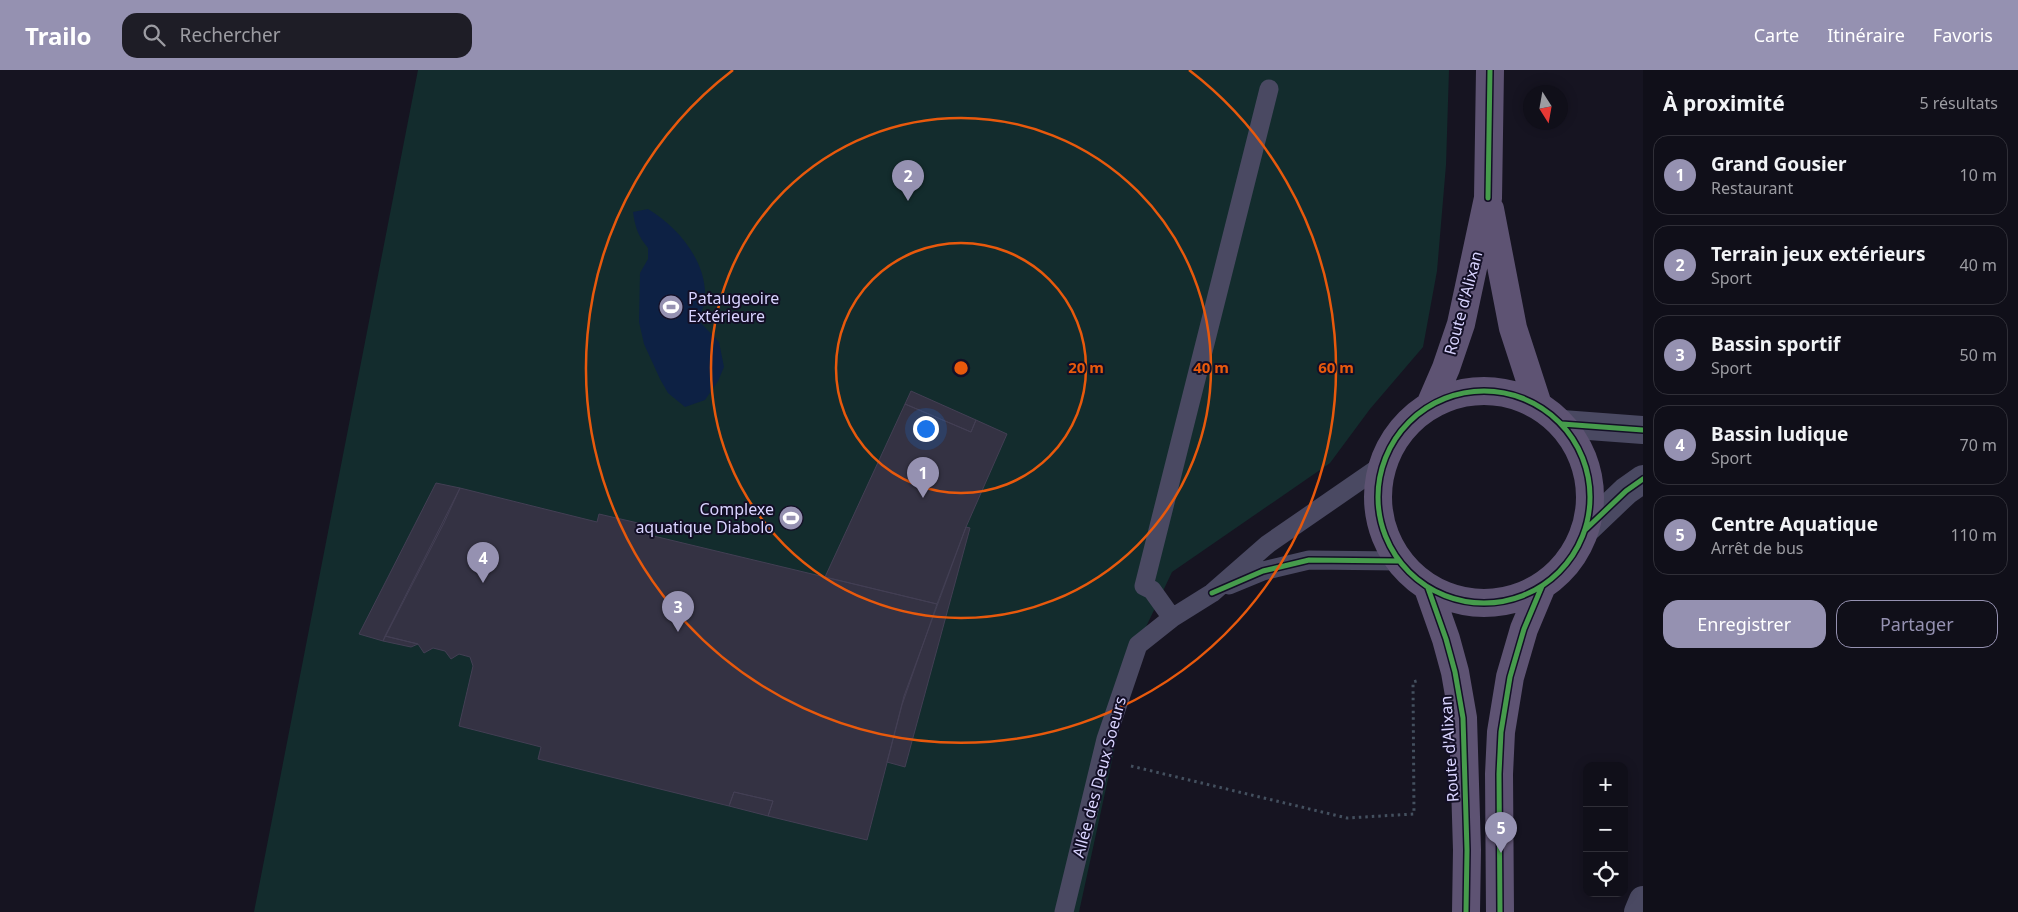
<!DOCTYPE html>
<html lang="fr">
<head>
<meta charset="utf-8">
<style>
	:root { --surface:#100f19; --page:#1e1d26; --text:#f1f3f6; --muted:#9c9ca2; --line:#302f38; --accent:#9591b1 }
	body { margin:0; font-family:"Noto Sans",sans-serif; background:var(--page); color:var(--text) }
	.controls { position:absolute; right:15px; bottom:15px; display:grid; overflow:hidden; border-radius:10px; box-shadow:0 2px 12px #0003 }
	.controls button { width:45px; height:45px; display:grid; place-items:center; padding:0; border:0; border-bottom:1px solid var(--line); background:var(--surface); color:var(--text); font:25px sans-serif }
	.compass { position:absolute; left:1523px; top:15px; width:45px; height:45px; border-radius:50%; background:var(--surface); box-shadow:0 2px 12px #0003; rotate:169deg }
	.you { position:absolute; left:925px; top:358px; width:18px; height:18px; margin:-12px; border:4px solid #fff; border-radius:50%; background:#1a73e8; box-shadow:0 0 0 8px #1a73e833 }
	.badge { display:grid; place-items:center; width:32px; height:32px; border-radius:50%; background:var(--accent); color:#fff; font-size:16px; font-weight:700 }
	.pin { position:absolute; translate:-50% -41px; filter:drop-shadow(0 1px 2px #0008) }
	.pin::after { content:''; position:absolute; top:26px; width:18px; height:15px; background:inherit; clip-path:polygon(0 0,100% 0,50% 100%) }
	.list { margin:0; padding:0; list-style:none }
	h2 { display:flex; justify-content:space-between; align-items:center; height:65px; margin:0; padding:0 20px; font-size:21px }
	h2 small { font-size:16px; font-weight:400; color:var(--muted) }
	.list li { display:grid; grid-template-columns:32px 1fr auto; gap:15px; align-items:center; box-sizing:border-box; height:80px; margin:0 10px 10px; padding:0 10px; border:1px solid var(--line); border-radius:15px }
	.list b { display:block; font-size:19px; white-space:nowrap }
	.list p { margin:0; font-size:16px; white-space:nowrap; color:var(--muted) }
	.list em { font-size:16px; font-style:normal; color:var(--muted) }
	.actions { display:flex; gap:10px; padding:15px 20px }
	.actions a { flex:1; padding:11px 0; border:1px solid var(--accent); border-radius:15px; text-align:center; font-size:18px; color:var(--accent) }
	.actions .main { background:var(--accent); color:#fff }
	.icon { flex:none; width:28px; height:28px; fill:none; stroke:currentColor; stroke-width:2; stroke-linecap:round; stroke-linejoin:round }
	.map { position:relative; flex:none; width:1643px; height:842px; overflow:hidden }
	header { display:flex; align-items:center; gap:30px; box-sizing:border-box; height:70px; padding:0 25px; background:var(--accent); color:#fff }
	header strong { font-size:24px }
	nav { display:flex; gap:28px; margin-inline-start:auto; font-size:18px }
	.search { width:350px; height:45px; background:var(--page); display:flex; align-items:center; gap:12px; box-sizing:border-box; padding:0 18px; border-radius:15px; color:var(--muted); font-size:19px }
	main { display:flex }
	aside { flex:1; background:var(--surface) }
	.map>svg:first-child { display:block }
</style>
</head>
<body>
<header>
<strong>Trailo</strong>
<div class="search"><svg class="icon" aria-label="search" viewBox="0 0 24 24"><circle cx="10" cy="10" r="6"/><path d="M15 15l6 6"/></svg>Rechercher</div>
<nav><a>Carte</a><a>Itinéraire</a><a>Favoris</a></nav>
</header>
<main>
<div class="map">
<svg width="1643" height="842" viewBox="0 0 1643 842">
	<rect width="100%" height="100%" fill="#161421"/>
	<path fill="#132c2d" d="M 418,0 L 1449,0 L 1446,95 L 1437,201 L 1423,277 L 1370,339 L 1330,393 L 1172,502 L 1137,576 L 1079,842 L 254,842 Z"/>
	<path fill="#0d2144" d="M 648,139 C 677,156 707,191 705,228 C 705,235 701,243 698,250 L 719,272 L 724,297 L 718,311 L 705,330 L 685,337 L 668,323 L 660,309 L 644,274 L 639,252 L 640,203 L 648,189 L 648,178 C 638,166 635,157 633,142 Z"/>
	<path fill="#343243" stroke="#433f54" d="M 911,321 L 976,350 L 971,362 L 905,334 Z
		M 905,334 L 971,362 L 976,350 L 1007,364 L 966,457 L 937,534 L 825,507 Z
		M 436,413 L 460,418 L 444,453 L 383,571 L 359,564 Z
		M 460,418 L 597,452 L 599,444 L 638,453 L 637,462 L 937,534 L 902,635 L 867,770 L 768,746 L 773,731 L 734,722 L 729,736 L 538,689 L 541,677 L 459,656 L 473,596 L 470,587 L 459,584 L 451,589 L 445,581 L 433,578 L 424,583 L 418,574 L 385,566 Z
		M 966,457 L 970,458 L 905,697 L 887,692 L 904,626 Z
		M 385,566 L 418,574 L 411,577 L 383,571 Z
		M 734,722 L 773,731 L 768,746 L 729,736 Z"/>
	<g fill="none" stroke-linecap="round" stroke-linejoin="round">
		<path stroke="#44505f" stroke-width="3" stroke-dasharray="2.5 4" stroke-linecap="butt" d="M 1131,696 L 1347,748 L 1414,744 L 1413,612 L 1420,610"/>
		<path stroke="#4a4962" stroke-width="19" d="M 1229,515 L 1263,501 L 1309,490 L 1399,491
			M 1172,548 L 1152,520 L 1144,516 L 1269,19
			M 1064,842 L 1106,669 L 1138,575 L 1172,548 L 1212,523 L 1268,474 L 1381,396"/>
		<path stroke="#4a4962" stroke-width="28" d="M 1562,354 L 1643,360
			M 1585,460 L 1626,421 L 1643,409
			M 1638,842 L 1643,830"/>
		<path stroke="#5e5373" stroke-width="28" d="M 1490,139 L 1513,258 L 1538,335
			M1378 427a106 106 0 1 1 212 0a106 106 0 1 1-212 0Z
			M 1430,335 L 1446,298 L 1461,254 L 1488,128 L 1490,0
			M 1428,518 L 1446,569 L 1455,602 L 1463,648 L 1467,780 L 1466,842
			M 1500,842 L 1499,704 L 1501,662 L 1510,607 L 1524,559 L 1542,516"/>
		<defs>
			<path id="cycleway" d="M 1488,128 L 1490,0
				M1378 427a106 106 0 1 1 212 0a106 106 0 1 1-212 0Z
				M 1562,354 L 1643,360
				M 1585,460 L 1626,421 L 1643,409
				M 1428,518 L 1446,569 L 1455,602 L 1463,648 L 1467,780 L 1466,842
				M 1212,523 L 1263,501 L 1309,490 L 1399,491
				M 1500,842 L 1499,704 L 1501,662 L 1510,607 L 1524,559 L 1542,516"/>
		</defs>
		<use href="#cycleway" stroke="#130f26" stroke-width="8"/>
		<use href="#cycleway" stroke="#469c4c" stroke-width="5"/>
	</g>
	<g fill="none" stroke="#e8590c" stroke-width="2.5">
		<circle cx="961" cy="298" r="125"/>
		<circle cx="961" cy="298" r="250"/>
		<path d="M1189 0A375 375 0 1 1 733 0"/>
	</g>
	<defs>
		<symbol id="stadium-disc" viewBox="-11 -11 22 22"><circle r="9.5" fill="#9591b1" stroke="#130f26"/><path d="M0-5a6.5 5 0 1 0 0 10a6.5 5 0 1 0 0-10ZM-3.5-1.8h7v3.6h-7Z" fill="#fff"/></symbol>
	</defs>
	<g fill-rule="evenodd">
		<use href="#stadium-disc" x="657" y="223" width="28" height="28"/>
		<use href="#stadium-disc" x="777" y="434" width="28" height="28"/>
	</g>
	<g text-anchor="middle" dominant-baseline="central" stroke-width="4" stroke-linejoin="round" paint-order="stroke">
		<g font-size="16" fill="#d9d4ff" stroke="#130f26" text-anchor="start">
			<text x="688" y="228">Pataugeoire<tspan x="688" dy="18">Extérieure</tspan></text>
			<text x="774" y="439" text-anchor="end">Complexe<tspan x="774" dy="18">aquatique Diabolo</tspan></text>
		</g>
		<g font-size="16" fill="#d9d4ff" stroke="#130f26">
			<text transform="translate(1463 233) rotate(-75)">Route d'Alixan</text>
			<text transform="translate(1449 679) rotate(-94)">Route d'Alixan</text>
			<text transform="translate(1099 707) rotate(-75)">Allée des Deux Soeurs</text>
		</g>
	</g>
	<circle cx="961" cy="298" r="8" fill="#e8590c" stroke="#130f26" stroke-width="2.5"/>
	<g font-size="15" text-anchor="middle" font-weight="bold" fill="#e8590c" stroke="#130f26" stroke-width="4" stroke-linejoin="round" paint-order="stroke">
		<text x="1086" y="303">20 m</text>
		<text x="1211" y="303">40 m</text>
		<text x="1336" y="303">60 m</text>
	</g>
</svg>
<div class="controls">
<button>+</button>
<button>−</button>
<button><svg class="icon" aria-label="locate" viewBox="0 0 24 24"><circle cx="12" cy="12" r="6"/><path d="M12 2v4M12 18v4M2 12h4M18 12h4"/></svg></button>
</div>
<svg class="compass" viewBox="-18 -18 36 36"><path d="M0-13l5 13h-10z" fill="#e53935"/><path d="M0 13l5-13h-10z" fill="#9c9ca2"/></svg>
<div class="you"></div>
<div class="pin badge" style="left:923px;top:428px">1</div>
<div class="pin badge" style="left:908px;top:131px">2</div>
<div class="pin badge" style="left:678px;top:562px">3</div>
<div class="pin badge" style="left:483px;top:513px">4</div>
<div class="pin badge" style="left:1501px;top:783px">5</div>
</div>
<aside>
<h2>À proximité<small>5 résultats</small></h2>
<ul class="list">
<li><span class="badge">1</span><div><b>Grand Gousier</b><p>Restaurant</p></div><em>10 m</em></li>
<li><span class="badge">2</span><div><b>Terrain jeux extérieurs</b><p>Sport</p></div><em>40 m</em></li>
<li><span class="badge">3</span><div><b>Bassin sportif</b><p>Sport</p></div><em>50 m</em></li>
<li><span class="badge">4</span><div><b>Bassin ludique</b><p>Sport</p></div><em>70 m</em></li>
<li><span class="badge">5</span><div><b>Centre Aquatique</b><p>Arrêt de bus</p></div><em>110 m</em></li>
</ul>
<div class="actions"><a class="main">Enregistrer</a><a>Partager</a></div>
</aside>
</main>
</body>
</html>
